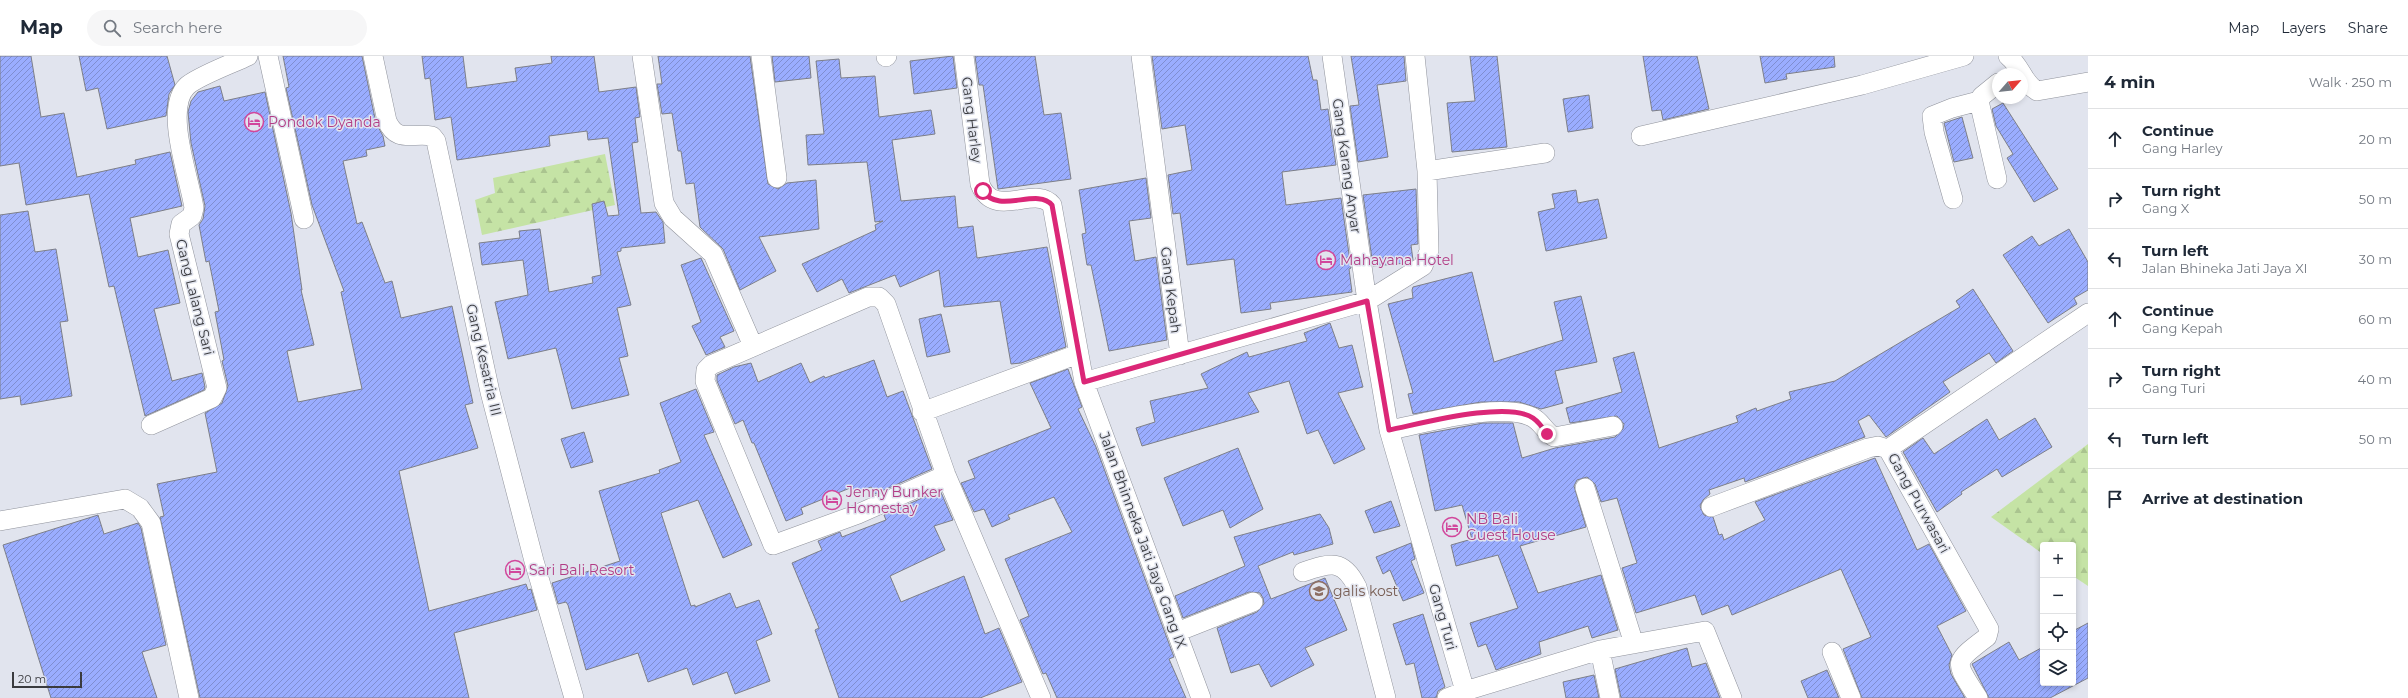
<!DOCTYPE html>
<html lang="en">
<head>
<meta charset="utf-8">
<style>
	:root { --surface:#fff; --page:#f6f6f7; --text:#1f2937; --muted:#747a83; --line:#e0e1e3 }
	body { margin:0; font-family:Montserrat,sans-serif; background:var(--page); color:var(--text) }
	.controls { position:absolute; right:12px; bottom:12px; display:grid; overflow:hidden; border-radius:4px; box-shadow:0 2px 6px #0003 }
	.controls button { width:36px; height:36px; display:grid; place-items:center; padding:0; border:0; border-bottom:1px solid var(--line); background:var(--surface); color:var(--text); font:20px sans-serif }
	.compass { position:absolute; left:1992px; top:12px; width:36px; height:36px; border-radius:50%; background:var(--surface); box-shadow:0 2px 6px #0003; rotate:62deg }
	.scale { position:absolute; left:12px; bottom:10px; width:70px; box-sizing:border-box; padding-left:4px; border:2px solid #3a3b3f; border-top:0; font-size:11px; line-height:14px; white-space:nowrap; color:#3a3b3f; -webkit-text-stroke:3px #e1e4ee; paint-order:stroke }
	.stop { position:absolute; width:12px; height:12px; margin:-9px; border:3px solid #db2777; border-radius:50%; background:#fff }
	.stop.end { background:#db2777; border-color:#fff; box-shadow:0 1px 4px #0008 }
	.list { margin:0; padding:0; list-style:none }
	h2 { display:flex; justify-content:space-between; align-items:center; height:52px; margin:0; padding:0 16px; font-size:17px }
	h2 small { font-size:13px; font-weight:400; color:var(--muted) }
	.list li { display:grid; grid-template-columns:26px 1fr auto; gap:12px; align-items:center; box-sizing:border-box; height:60px; padding:0 16px; border-top:1px solid var(--line) }
	.list b { display:block; font-size:15px; white-space:nowrap }
	.list p { margin:0; font-size:13px; white-space:nowrap; color:var(--muted) }
	.list em { font-size:13px; font-style:normal; color:var(--muted) }
	.icon { flex:none; width:22px; height:22px; fill:none; stroke:currentColor; stroke-width:2; stroke-linecap:round; stroke-linejoin:round }
	.map { position:relative; flex:none; width:2088px; height:642px; overflow:hidden }
	header { display:flex; align-items:center; gap:24px; box-sizing:border-box; height:56px; padding:0 20px; background:var(--surface); border-bottom:1px solid var(--line) }
	header strong { font-size:19px }
	nav { display:flex; gap:22px; margin-inline-start:auto; font-size:14px }
	.search { width:280px; height:36px; background:var(--page); display:flex; align-items:center; gap:10px; box-sizing:border-box; padding:0 14px; border-radius:22px; color:var(--muted); font-size:15px }
	main { display:flex }
	aside { flex:1; background:var(--surface) }
	.map>svg:first-child { display:block }
</style>
</head>
<body>
<header>
<strong>Map</strong>
<div class="search"><svg class="icon" aria-label="search" viewBox="0 0 24 24"><circle cx="10" cy="10" r="6"/><path d="M15 15l6 6"/></svg>Search here</div>
<nav><a>Map</a><a>Layers</a><a>Share</a></nav>
</header>
<main>
<div class="map">
<svg width="2088" height="642" viewBox="0 0 2088 642">
	<defs>
		<pattern id="forest-firs" width="22" height="20" patternUnits="userSpaceOnUse"><rect width="22" height="20" fill="#c5e3a5"/><path d="M5 1l3.5 6h-7zM16 11l3.5 6h-7z" fill="#aac48f"/></pattern>
		<pattern id="building-hatch" width="6" height="6" patternUnits="userSpaceOnUse"><rect width="6" height="6" fill="#9aadff"/><path d="M-1 1l2-2M0 6l6-6M5 7l2-2" fill="none" stroke="#7f8ed0"/></pattern>
	</defs>
	<rect width="100%" height="100%" fill="#e1e4ee"/>
	<path fill="url(#forest-firs)" d="M 605,98 L 615,149 L 482,179 L 475,144 L 495,137 L 493,122 Z
		M 2088,388 L 2088,530 L 2073,520 L 2073,489 L 2043,489 L 2043,498 L 1991,461 Z"/>
	<path fill="url(#building-hatch)" stroke="#7d7f88" d="M 0,0 L 31,0 L 41,61 L 64,57 L 77,121 L 136,108 L 135,104 L 170,96 L 182,150 L 130,162 L 138,201 L 168,194 L 180,247 L 154,253 L 172,325 L 202,317 L 205,331 L 204,334 L 145,360 L 114,230 L 109,231 L 89,138 L 26,149 L 19,107 L 0,110 Z
		M 79,0 L 167,0 L 175,29 L 169,38 L 166,60 L 107,73 L 98,32 L 86,35 Z
		M 283,0 L 362,0 L 376,67 L 383,80 L 385,90 L 366,94 L 367,100 L 343,105 L 357,168 L 362,166 L 385,227 L 392,225 L 401,262 L 452,250 L 473,347 L 465,349 L 478,392 L 399,415 L 429,555 L 526,528 L 528,534 L 531,533 L 537,554 L 454,577 L 469,642 L 200,642 L 160,461 L 164,460 L 157,428 L 217,416 L 205,357 L 222,347 L 228,330 L 222,305 L 224,304 L 215,256 L 219,255 L 209,205 L 206,206 L 199,169 L 203,163 L 205,150 L 191,87 L 188,56 L 191,45 L 198,36 L 220,30 L 224,45 L 265,36 L 291,157 L 302,234 L 301,234 L 314,289 L 287,295 L 298,346 L 362,333 L 341,236 L 344,235 L 312,149 L 286,32 L 289,31 Z
		M 422,0 L 463,0 L 467,32 L 517,25 L 515,12 L 552,7 L 551,0 L 594,0 L 599,36 L 636,31 L 640,61 L 635,62 L 638,86 L 632,87 L 641,157 L 656,156 L 663,166 L 665,187 L 621,192 L 621,195 L 617,196 L 631,249 L 617,252 L 628,300 L 619,302 L 629,339 L 572,353 L 556,292 L 508,303 L 495,246 L 528,239 L 523,204 L 482,209 L 479,187 L 520,182 L 519,175 L 540,173 L 549,236 L 593,227 L 592,221 L 601,219 L 592,148 L 604,145 L 608,160 L 619,159 L 608,82 L 588,84 L 587,75 L 549,80 L 550,90 L 457,104 L 451,61 L 435,64 L 430,22 L 425,23 Z
		M 658,0 L 750,0 L 768,128 L 778,133 L 787,127 L 816,124 L 819,173 L 759,181 L 776,215 L 740,234 L 723,193 L 700,171 L 694,127 L 686,128 L 681,95 L 678,95 L 672,57 L 662,58 L 657,28 L 662,28 Z
		M 772,0 L 809,0 L 811,22 L 775,26 Z
		M 953,0 L 957,32 L 914,38 L 910,5 Z
		M 975,0 L 1035,0 L 1044,59 L 1061,57 L 1071,123 L 998,133 L 983,29 L 979,29 Z
		M 1152,0 L 1308,0 L 1313,24 L 1317,24 L 1321,54 L 1328,53 L 1336,109 L 1282,116 L 1286,149 L 1341,142 L 1351,212 L 1349,213 L 1352,236 L 1270,247 L 1271,253 L 1241,257 L 1234,203 L 1187,209 L 1180,157 L 1173,158 L 1168,119 L 1192,114 L 1185,69 L 1162,73 Z
		M 1351,0 L 1404,0 L 1406,25 L 1377,29 L 1388,101 L 1358,106 L 1350,50 L 1359,49 Z
		M 1470,0 L 1497,0 L 1507,91 L 1452,96 L 1447,47 L 1475,45 Z
		M 1643,0 L 1697,0 L 1709,53 L 1663,64 L 1661,54 L 1652,55 Z
		M 1760,0 L 1834,0 L 1835,11 L 1786,18 L 1787,23 L 1765,27 Z
		M 839,3 L 841,22 L 875,20 L 879,61 L 931,54 L 935,78 L 892,84 L 901,145 L 955,140 L 958,172 L 973,170 L 977,202 L 1047,191 L 1066,291 L 1021,307 L 1011,308 L 1000,245 L 944,251 L 939,214 L 900,231 L 895,219 L 849,237 L 842,223 L 817,236 L 802,208 L 876,174 L 875,169 L 883,165 L 875,166 L 867,106 L 808,109 L 806,79 L 824,78 L 816,5 Z
		M 1589,39 L 1593,72 L 1568,76 L 1563,43 Z
		M 2003,47 L 2058,133 L 2034,146 L 2007,102 L 2013,98 L 1996,70 L 1992,53 Z
		M 1962,61 L 1973,102 L 1954,106 L 1944,67 Z
		M 1146,122 L 1151,162 L 1129,165 L 1135,205 L 1156,201 L 1167,284 L 1109,295 L 1091,209 L 1087,209 L 1082,178 L 1086,177 L 1079,134 Z
		M 1416,133 L 1418,188 L 1411,189 L 1413,204 L 1407,207 L 1373,210 L 1363,139 Z
		M 1576,134 L 1578,147 L 1598,143 L 1607,182 L 1546,195 L 1538,156 L 1555,152 L 1552,138 Z
		M 28,155 L 35,196 L 56,193 L 68,265 L 60,266 L 72,340 L 21,349 L 20,340 L 0,343 L 0,159 Z
		M 2069,173 L 2088,206 L 2088,234 L 2074,242 L 2077,248 L 2048,267 L 2003,199 L 2032,180 L 2039,190 Z
		M 701,202 L 734,275 L 720,281 L 725,291 L 706,299 L 692,270 L 701,266 L 681,209 Z
		M 1472,216 L 1494,306 L 1563,284 L 1554,246 L 1581,240 L 1597,306 L 1555,315 L 1563,347 L 1541,353 L 1519,346 L 1481,346 L 1413,358 L 1408,338 L 1413,337 L 1388,248 L 1413,242 L 1412,234 L 1413,231 Z
		M 1973,233 L 2013,295 L 1996,307 L 1989,297 L 1943,326 L 1950,336 L 1886,381 L 1869,359 L 1858,365 L 1865,381 L 1745,426 L 1744,422 L 1709,434 L 1710,438 L 1703,444 L 1700,450 L 1704,459 L 1713,461 L 1719,479 L 1722,478 L 1724,484 L 1765,464 L 1755,446 L 1875,402 L 1917,494 L 1929,488 L 1966,555 L 1937,570 L 1952,599 L 1949,609 L 1951,618 L 1965,642 L 1862,642 L 1843,593 L 1871,581 L 1841,513 L 1732,559 L 1728,549 L 1702,559 L 1695,539 L 1636,557 L 1622,512 L 1637,507 L 1617,442 L 1601,446 L 1595,428 L 1587,421 L 1577,424 L 1574,430 L 1586,471 L 1520,490 L 1538,537 L 1601,519 L 1618,574 L 1592,582 L 1588,570 L 1539,586 L 1541,598 L 1496,614 L 1486,588 L 1478,591 L 1470,567 L 1518,552 L 1498,499 L 1456,510 L 1451,489 L 1472,483 L 1462,449 L 1435,455 L 1419,379 L 1483,367 L 1513,367 L 1522,402 L 1555,392 L 1615,381 L 1623,373 L 1624,368 L 1617,360 L 1570,367 L 1566,352 L 1622,336 L 1613,302 L 1634,296 L 1659,392 L 1738,366 L 1736,360 L 1756,352 L 1757,355 L 1791,343 L 1789,336 L 1835,325 L 1960,251 L 1956,245 Z
		M 941,258 L 950,296 L 927,301 L 919,263 Z
		M 1330,267 L 1339,292 L 1352,289 L 1363,331 L 1338,337 L 1365,393 L 1334,408 L 1318,374 L 1307,378 L 1289,325 L 1248,337 L 1259,356 L 1142,390 L 1136,372 L 1155,366 L 1150,345 L 1208,332 L 1201,318 L 1247,296 L 1249,301 L 1307,285 L 1304,277 Z
		M 874,304 L 887,341 L 903,335 L 932,413 L 875,438 L 871,431 L 853,439 L 850,432 L 801,452 L 803,458 L 786,465 L 754,387 L 752,387 L 743,364 L 735,368 L 717,325 L 717,319 L 734,311 L 751,307 L 758,326 L 801,307 L 810,327 L 824,320 L 825,322 Z
		M 1068,313 L 1082,351 L 1078,353 L 1096,391 L 1174,601 L 1169,603 L 1186,642 L 1057,642 L 1046,617 L 1043,618 L 1020,564 L 1029,560 L 1005,503 L 1072,476 L 1054,441 L 1008,459 L 1010,463 L 992,471 L 984,453 L 974,456 L 961,427 L 975,422 L 968,405 L 1051,372 L 1030,327 Z
		M 696,333 L 714,376 L 704,379 L 752,489 L 723,502 L 698,444 L 661,457 L 691,550 L 695,549 L 695,551 L 730,537 L 736,552 L 759,544 L 772,578 L 756,585 L 770,625 L 735,638 L 727,616 L 693,629 L 687,612 L 648,626 L 638,597 L 586,614 L 568,549 L 566,546 L 558,548 L 552,527 L 620,505 L 599,435 L 660,417 L 659,414 L 681,406 L 660,347 Z
		M 2035,362 L 2052,391 L 2002,421 L 1997,413 L 1961,436 L 1962,438 L 1937,456 L 1903,396 L 1923,382 L 1934,398 L 1987,363 L 1999,384 Z
		M 584,376 L 593,406 L 571,412 L 561,383 Z
		M 1238,392 L 1263,453 L 1230,472 L 1223,454 L 1183,470 L 1164,422 Z
		M 940,434 L 953,464 L 934,470 L 945,494 L 890,520 L 901,546 L 964,520 L 985,578 L 999,572 L 1022,626 L 980,642 L 839,642 L 815,574 L 819,572 L 792,507 L 822,494 L 818,485 L 840,476 L 842,481 L 886,464 L 884,459 Z
		M 1391,445 L 1400,470 L 1374,477 L 1365,455 Z
		M 1320,458 L 1329,472 L 1333,488 L 1294,499 L 1293,496 L 1258,510 L 1271,543 L 1325,522 L 1347,574 L 1305,592 L 1314,609 L 1271,631 L 1259,608 L 1231,617 L 1217,572 L 1257,556 L 1264,548 L 1263,542 L 1260,537 L 1249,536 L 1183,562 L 1175,540 L 1245,510 L 1234,481 Z
		M 98,459 L 104,478 L 138,467 L 141,472 L 166,589 L 142,596 L 157,642 L 51,642 L 3,489 Z
		M 1411,487 L 1415,503 L 1411,505 L 1424,537 L 1403,545 L 1390,514 L 1383,518 L 1376,501 Z
		M 1423,558 L 1445,631 L 1438,635 L 1436,642 L 1422,642 L 1414,607 L 1406,609 L 1393,568 Z
		M 2088,567 L 2088,622 L 2050,642 L 1989,642 L 1972,608 L 2009,586 L 2019,604 L 2043,591 L 2043,627 L 2073,627 L 2073,575 Z
		M 1687,592 L 1692,611 L 1706,607 L 1720,642 L 1621,642 L 1615,613 Z
		M 1827,614 L 1839,642 L 1808,642 L 1801,625 Z
		M 1594,619 L 1599,642 L 1566,642 L 1563,626 Z"/>
	<g fill="none" stroke-linecap="round" stroke-linejoin="round">
		<defs>
			<path id="street" d="M 268,0 L 304,163
				M 373,0 L 387,65 C 397,88 413,76 432,80 L 436,85 L 490,336 L 534,505 L 574,642
				M 642,0 L 664,147 L 673,162 L 713,198 L 753,290
				M 761,0 L 777,122
				M 964,0 L 980,128 C 994,165 1035,128 1052,149 L 1084,326 L 1201,642
				M 1141,0 L 1180,299
				M 1332,0 L 1367,245 L 1389,374 L 1465,635 L 1600,594 L 1705,575 L 1732,642
				M 2008,0 C 2021,10 2023,27 2037,35 L 2088,26
				M 886,1 L 887,0
				M 1979,45 L 1997,123
				M 1641,80 L 1862,29 L 1964,0
				M 1427,115 L 1545,97
				M 1953,143 L 1934,76 L 1932,60 L 1952,52 L 1979,45 L 1982,40 L 1998,27
				M 1084,326 L 1367,245 L 1423,210 L 1429,195 L 1427,115 L 1415,0
				M 922,356 L 1078,298
				M 151,369 L 212,342 L 217,332 L 179,178 L 181,168 L 192,160 L 194,152 C 190,123 163,53 187,30 C 198,20 234,7 248,0
				M 1389,374 C 1423,368 1501,345 1532,361 C 1541,365 1545,376 1554,381 L 1613,370
				M 1888,393 L 1989,573 L 1987,581 C 1951,608 1955,605 1978,642
				M 1888,393 L 2088,257
				M 946,419 L 858,458 L 773,489 L 705,325 L 706,314 L 711,309 L 868,241 L 879,241 L 886,248 L 946,419 L 1041,642
				M 1585,432 L 1634,588
				M 1711,451 L 1868,392 L 1878,390 L 1888,393
				M 0,465 L 125,443 L 140,452 L 151,467 L 189,642
				M 1303,516 C 1330,507 1343,502 1357,531 L 1386,642
				M 1177,576 L 1253,546
				M 1600,594 L 1610,642
				M 1832,596 L 1851,642
				M 1447,642 L 1465,635 L 1466,642"/>
		</defs>
		<use href="#street" stroke="#90939c" stroke-width="20"/>
		<use href="#street" stroke="#fff" stroke-width="19"/>
	</g>
	<g fill="none" stroke-linecap="round" stroke-linejoin="round">
		<path stroke="#db2777" stroke-width="5" d="M 983,135 C 999,159 1037,131 1052,149 L 1084,326 L 1367,245 L 1389,374 C 1420,368 1507,344 1533,362 C 1539,366 1543,372 1547,378"/>
	</g>
	<defs>
		<symbol id="hotel-ring" viewBox="-11 -11 22 22"><circle r="9.5" fill="#e1e4ee" stroke="#d1479c" stroke-width="1.5"/><path d="M-6-4.5h1.5V1H6V5H4.5V3h-9V5H-6ZM-4 0a1.8 1.8 0 1 1 3.6 0ZM.5 0V-2.5h3Q6-2.5 6 0Z" fill="#d1479c"/></symbol>
		<symbol id="school-ring" viewBox="-11 -11 22 22"><circle r="9.5" fill="#e1e4ee" stroke="#8d6e63" stroke-width="1.5"/><path d="M0-5L7-2L0 1L-7-2ZM-4 1L0 2.5L4 1V4Q0 6-4 4Z" fill="#8d6e63"/></symbol>
	</defs>
	<g fill-rule="evenodd">
		<use href="#hotel-ring" x="243" y="55" width="22" height="22"/>
		<use href="#hotel-ring" x="1315" y="193" width="22" height="22"/>
		<use href="#hotel-ring" x="821" y="433" width="22" height="22"/>
		<use href="#hotel-ring" x="1441" y="460" width="22" height="22"/>
		<use href="#hotel-ring" x="504" y="503" width="22" height="22"/>
		<use href="#school-ring" x="1308" y="524" width="22" height="22"/>
	</g>
	<g text-anchor="middle" dominant-baseline="central" stroke-width="3" stroke-linejoin="round" paint-order="stroke">
		<g font-size="14" fill="#3a3b3f" stroke="#e1e4ee">
			<text transform="translate(972 64) rotate(83)">Gang Harley</text>
			<text transform="translate(1347 110) rotate(82)">Gang Karang Anyar</text>
			<text transform="translate(1171 234) rotate(83)">Gang Kepah</text>
			<text transform="translate(195 241) rotate(76)">Gang Lalang Sari</text>
			<text transform="translate(484 304) rotate(77)">Gang Kesatria III</text>
			<text transform="translate(1919 447) rotate(61)">Gang Purwasari</text>
			<text transform="translate(1143 484) rotate(70)">Jalan Bhinneka Jati Jaya Gang IX</text>
			<text transform="translate(1443 561) rotate(74)">Gang Turi</text>
		</g>
		<g font-size="14" fill="#b23c85" stroke="#e1e4ee" text-anchor="start">
			<text x="268" y="66">Pondok Dyanda</text>
			<text x="1340" y="204">Mahayana Hotel</text>
			<text x="846" y="436">Jenny Bunker<tspan x="846" dy="16">Homestay</tspan></text>
			<text x="1466" y="463">NB Bali<tspan x="1466" dy="16">Guest House</tspan></text>
			<text x="529" y="514">Sari Bali Resort</text>
		</g>
		<g font-size="14" fill="#785e54" stroke="#e1e4ee" text-anchor="start">
			<text x="1333" y="535">galis kost</text>
		</g>
	</g>
</svg>
<div class="controls">
<button>+</button>
<button>−</button>
<button><svg class="icon" aria-label="locate" viewBox="0 0 24 24"><circle cx="12" cy="12" r="6"/><path d="M12 2v4M12 18v4M2 12h4M18 12h4"/></svg></button>
<button><svg class="icon" aria-label="layers" viewBox="0 0 24 24"><path d="M12 4l9 5-9 5-9-5zM3 14l9 5 9-5"/></svg></button>
</div>
<svg class="compass" viewBox="-18 -18 36 36"><path d="M0-13l5 13h-10z" fill="#e53935"/><path d="M0 13l5-13h-10z" fill="#747a83"/></svg>
<div class="scale">20 m</div>
<div class="stop" style="left:983px;top:135px"></div>
<div class="stop end" style="left:1547px;top:378px"></div>
</div>
<aside>
<h2>4 min<small>Walk · 250 m</small></h2>
<ul class="list">
<li><svg class="icon" aria-label="ahead" viewBox="0 0 24 24"><path d="M12 20V5M6 11l6-6 6 6"/></svg><div><b>Continue</b><p>Gang Harley</p></div><em>20 m</em></li>
<li><svg class="icon" aria-label="right" viewBox="0 0 24 24"><path d="M7 20v-9h11M14 6l5 5-5 5"/></svg><div><b>Turn right</b><p>Gang X</p></div><em>50 m</em></li>
<li><svg class="icon" aria-label="left" viewBox="0 0 24 24"><path d="M17 20v-9H6M10 6l-5 5 5 5"/></svg><div><b>Turn left</b><p>Jalan Bhineka Jati Jaya XI</p></div><em>30 m</em></li>
<li><svg class="icon" aria-label="ahead" viewBox="0 0 24 24"><path d="M12 20V5M6 11l6-6 6 6"/></svg><div><b>Continue</b><p>Gang Kepah</p></div><em>60 m</em></li>
<li><svg class="icon" aria-label="right" viewBox="0 0 24 24"><path d="M7 20v-9h11M14 6l5 5-5 5"/></svg><div><b>Turn right</b><p>Gang Turi</p></div><em>40 m</em></li>
<li><svg class="icon" aria-label="left" viewBox="0 0 24 24"><path d="M17 20v-9H6M10 6l-5 5 5 5"/></svg><div><b>Turn left</b></div><em>50 m</em></li>
<li><svg class="icon" aria-label="arrive" viewBox="0 0 24 24"><path d="M6 21V4h12l-3 4 3 4H6"/></svg><div><b>Arrive at destination</b></div></li>
</ul>
</aside>
</main>
</body>
</html>
